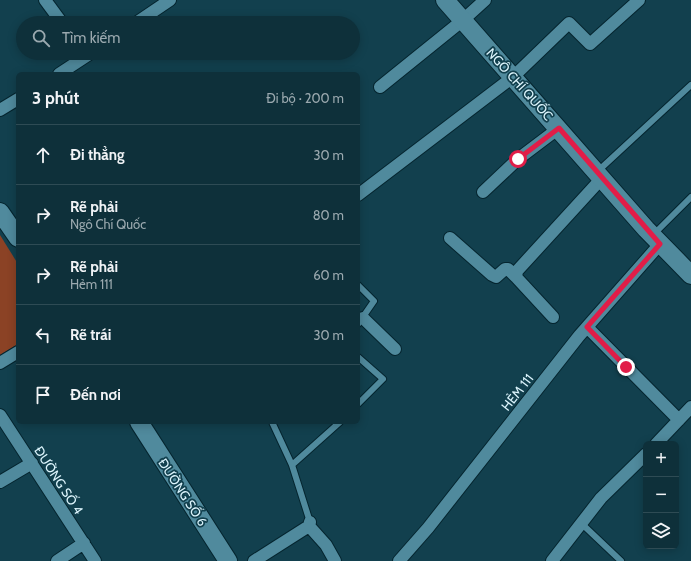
<!DOCTYPE html>
<html lang="vi">
<head>
<meta charset="utf-8">
<style>
	:root { --surface:#0e303a; --page:#173842; --text:#f1f3f6; --muted:#9ba9af; --line:#2e4b54 }
	body { margin:0; font-family:Cabin,sans-serif; background:var(--page); color:var(--text) }
	.controls { position:absolute; right:12px; bottom:12px; display:grid; overflow:hidden; border-radius:6px; box-shadow:0 2px 10px #0003 }
	.controls button { width:36px; height:36px; display:grid; place-items:center; padding:0; border:0; border-bottom:1px solid var(--line); background:var(--surface); color:var(--text); font:20px sans-serif }
	.stop { position:absolute; width:12px; height:12px; margin:-9px; border:3px solid #e11d48; border-radius:50%; background:#fff }
	.stop.end { background:#e11d48; border-color:#fff; box-shadow:0 1px 4px #0008 }
	.list { margin:0; padding:0; list-style:none }
	h2 { display:flex; justify-content:space-between; align-items:center; height:52px; margin:0; padding:0 16px; font-size:17px }
	h2 small { font-size:13px; font-weight:400; color:var(--muted) }
	.list li { display:grid; grid-template-columns:26px 1fr auto; gap:12px; align-items:center; box-sizing:border-box; height:60px; padding:0 16px; border-top:1px solid var(--line) }
	.list b { display:block; font-size:15px; white-space:nowrap }
	.list p { margin:0; font-size:13px; white-space:nowrap; color:var(--muted) }
	.list em { font-size:13px; font-style:normal; color:var(--muted) }
	.icon { flex:none; width:22px; height:22px; fill:none; stroke:currentColor; stroke-width:2; stroke-linecap:round; stroke-linejoin:round }
	.map { position:relative; flex:none; width:691px; height:561px; overflow:hidden }
	.search { position:absolute; background:var(--surface); box-shadow:0 2px 10px #0003; left:16px; top:16px; width:344px; height:44px; display:flex; align-items:center; gap:10px; box-sizing:border-box; padding:0 14px; border-radius:22px; color:var(--muted); font-size:15px }
	.panel { position:absolute; background:var(--surface); box-shadow:0 2px 10px #0003; left:16px; top:72px; width:344px; height:352px; border-radius:6px }
	.map>svg:first-child { display:block }
</style>
</head>
<body>
<div class="map">
<svg width="691" height="561" viewBox="0 0 691 561">
	<rect width="100%" height="100%" fill="#12404e"/>
	<path fill="#8b4225" d="M 0,235 L 18,264 L 18,344 L 0,355 Z"/>
	<g fill="none" stroke-linecap="round" stroke-linejoin="round">
		<defs>
			<path id="lane" d="M 598,171 L 691,85
				M 654,234 L 691,197
				M 358,285 L 374,301 L 358,324
				M 358,357 L 383,379 L 358,404
				M 272,422 L 292,465 L 310,522
				M 292,465 L 340,422
				M 582,524 L 621,561"/>
			<path id="street" d="M 45,0 L 62,23
				M 136,23 L 170,0
				M 59,74 L 91,53
				M 380,87 L 463,20 L 485,0
				M 0,110 L 18,99
				M 483,192 L 518,159 L 559,128
				M 358,195 L 513,77 L 569,23 L 590,44 L 639,0
				M 450,238 L 492,275 L 496,277 L 505,269 L 508,269 L 516,277
				M 553,317 L 516,277 L 517,271 L 602,178
				M 363,318 L 395,349
				M 587,327 L 679,420
				M 0,363 L 18,352
				M 0,415 L 95,561
				M 656,444 L 691,407
				M 0,482 L 32,463
				M 309,526 L 326,545 L 335,561
				M 57,561 L 84,543
				M 254,561 L 309,526 L 310,522
				M 399,561 L 428,528 L 579,336 L 660,244
				M 552,561 L 601,498 L 646,454"/>
			<path id="secondary" d="M 445,0 L 646,229 L 691,275
				M 0,212 L 18,238
				M 139,422 L 228,561"/>
		</defs>
		<use href="#lane" stroke="#05252f" stroke-width="8"/>
		<use href="#street" stroke="#05252f" stroke-width="14"/>
		<use href="#secondary" stroke="#05252f" stroke-width="20"/>
		<use href="#lane" stroke="#508a9d" stroke-width="6"/>
		<use href="#street" stroke="#508a9d" stroke-width="12"/>
		<use href="#secondary" stroke="#508a9d" stroke-width="18"/>
	</g>
	<g fill="none" stroke-linecap="round" stroke-linejoin="round">
		<path stroke="#e11d48" stroke-width="5" d="M 518,159 L 559,128 L 660,244 L 587,327 L 626,367"/>
	</g>
	<g text-anchor="middle" dominant-baseline="central" stroke-width="3.5" stroke-linejoin="round" paint-order="stroke">
		<g font-size="13" fill="#ddf5fd" stroke="#12404e">
			<text transform="translate(520 84) rotate(48)">NGÔ CHÍ QUỐC</text>
			<text transform="translate(517 392) rotate(-52)">HẺM 111</text>
			<text transform="translate(59 480) rotate(57)">ĐƯỜNG SỐ 4</text>
			<text transform="translate(183 492) rotate(57)">ĐƯỜNG SỐ 6</text>
		</g>
	</g>
</svg>
<div class="controls">
<button>+</button>
<button>−</button>
<button><svg class="icon" aria-label="layers" viewBox="0 0 24 24"><path d="M12 4l9 5-9 5-9-5zM3 14l9 5 9-5"/></svg></button>
</div>
<div class="stop" style="left:518px;top:159px"></div>
<div class="stop end" style="left:626px;top:367px"></div>
<div class="search"><svg class="icon" aria-label="search" viewBox="0 0 24 24"><circle cx="10" cy="10" r="6"/><path d="M15 15l6 6"/></svg>Tìm kiếm</div>
<section class="panel">
<h2>3 phút<small>Đi bộ · 200 m</small></h2>
<ul class="list">
<li><svg class="icon" aria-label="ahead" viewBox="0 0 24 24"><path d="M12 20V5M6 11l6-6 6 6"/></svg><div><b>Đi thẳng</b></div><em>30 m</em></li>
<li><svg class="icon" aria-label="right" viewBox="0 0 24 24"><path d="M7 20v-9h11M14 6l5 5-5 5"/></svg><div><b>Rẽ phải</b><p>Ngô Chí Quốc</p></div><em>80 m</em></li>
<li><svg class="icon" aria-label="right" viewBox="0 0 24 24"><path d="M7 20v-9h11M14 6l5 5-5 5"/></svg><div><b>Rẽ phải</b><p>Hẻm 111</p></div><em>60 m</em></li>
<li><svg class="icon" aria-label="left" viewBox="0 0 24 24"><path d="M17 20v-9H6M10 6l-5 5 5 5"/></svg><div><b>Rẽ trái</b></div><em>30 m</em></li>
<li><svg class="icon" aria-label="arrive" viewBox="0 0 24 24"><path d="M6 21V4h12l-3 4 3 4H6"/></svg><div><b>Đến nơi</b></div></li>
</ul>
</section>
</div>
</body>
</html>
